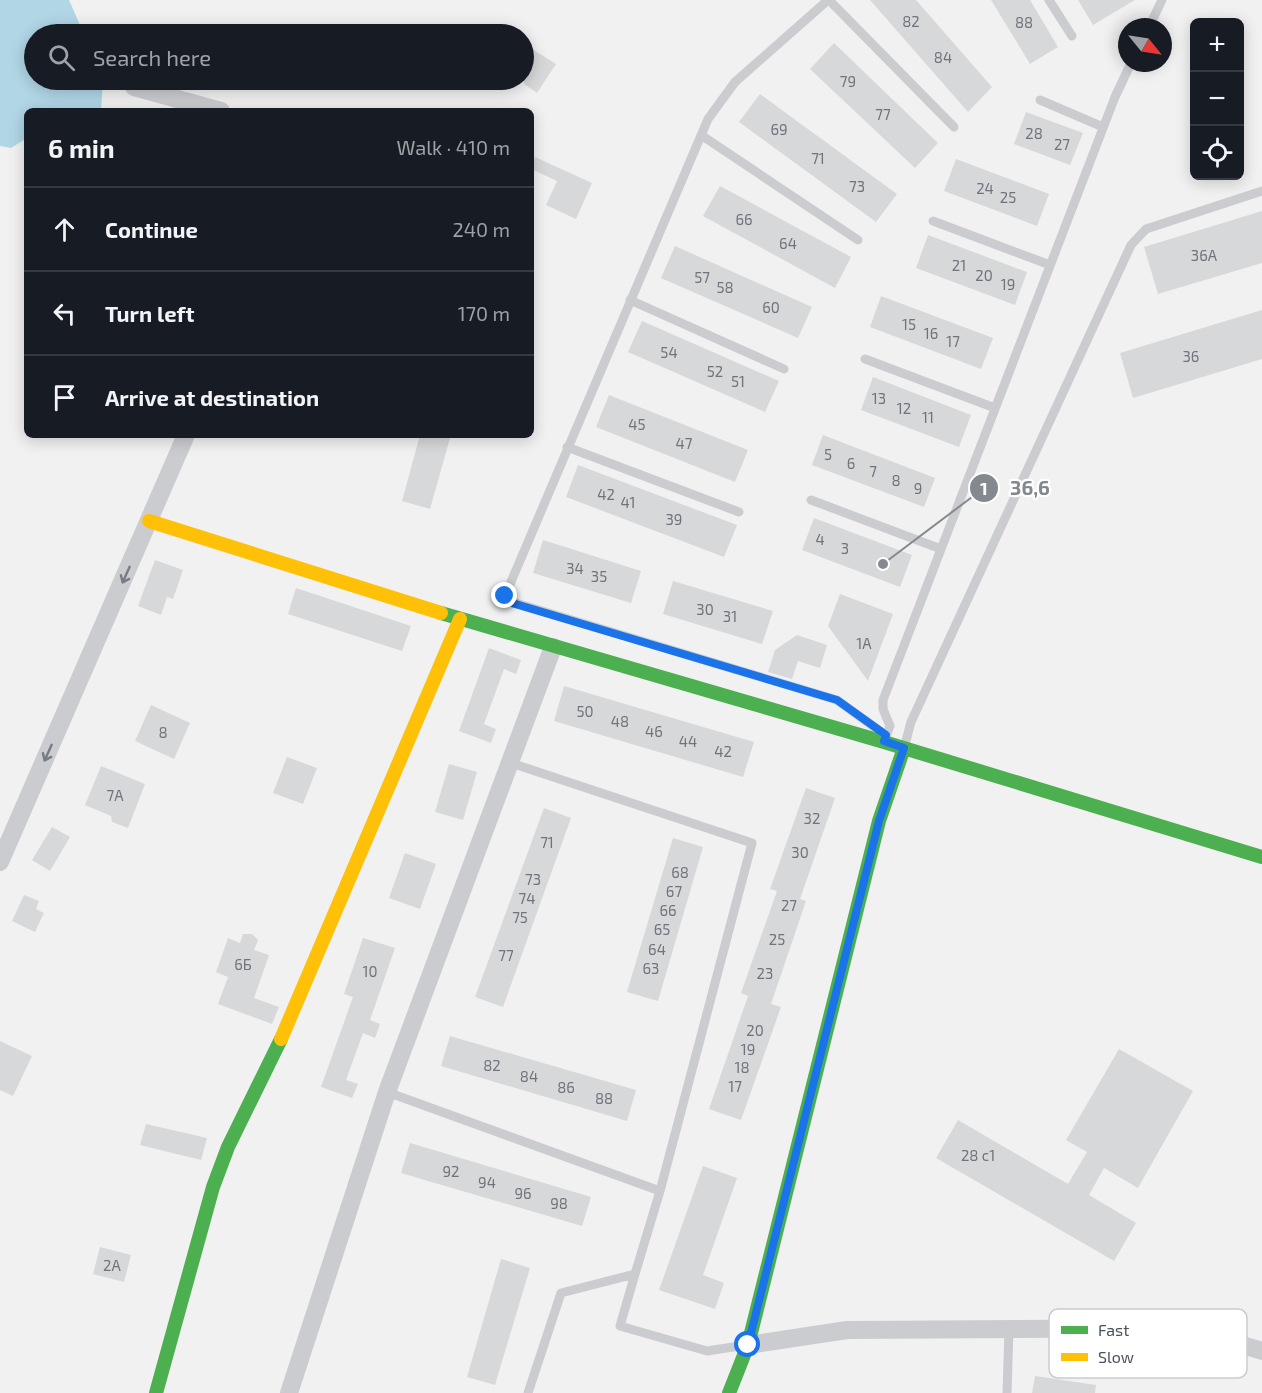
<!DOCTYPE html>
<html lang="en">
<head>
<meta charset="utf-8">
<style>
	:root { --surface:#171b24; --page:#20242c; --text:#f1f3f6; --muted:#9ea1a6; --line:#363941 }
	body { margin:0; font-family:"Exo 2",sans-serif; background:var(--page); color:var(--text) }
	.controls { position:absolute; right:18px; top:18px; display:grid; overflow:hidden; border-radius:9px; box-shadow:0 3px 15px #0003 }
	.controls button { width:54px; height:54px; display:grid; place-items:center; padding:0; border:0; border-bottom:2px solid var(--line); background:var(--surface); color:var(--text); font:30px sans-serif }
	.compass { position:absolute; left:1118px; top:18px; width:54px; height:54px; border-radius:50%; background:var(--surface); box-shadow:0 3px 15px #0003; rotate:120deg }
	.stop { position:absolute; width:18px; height:18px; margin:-14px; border:4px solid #1a73e8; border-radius:50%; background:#fff }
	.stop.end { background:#1a73e8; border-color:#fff; box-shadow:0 2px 6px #0008 }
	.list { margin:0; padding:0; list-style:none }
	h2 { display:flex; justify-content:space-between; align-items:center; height:78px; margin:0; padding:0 24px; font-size:26px }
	h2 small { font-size:20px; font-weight:400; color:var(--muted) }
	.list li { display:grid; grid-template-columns:39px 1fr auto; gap:18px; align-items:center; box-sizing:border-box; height:84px; padding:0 24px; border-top:2px solid var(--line) }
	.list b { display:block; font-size:22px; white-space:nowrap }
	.list em { font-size:20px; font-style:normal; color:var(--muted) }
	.icon { flex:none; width:33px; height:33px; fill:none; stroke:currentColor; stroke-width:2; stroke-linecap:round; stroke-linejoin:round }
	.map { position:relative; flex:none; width:1262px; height:1393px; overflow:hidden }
	.search { position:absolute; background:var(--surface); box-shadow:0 3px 15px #0003; left:24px; top:24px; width:510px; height:66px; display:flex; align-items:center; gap:15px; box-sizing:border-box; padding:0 21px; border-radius:33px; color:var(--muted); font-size:22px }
	.panel { position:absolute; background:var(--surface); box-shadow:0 3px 15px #0003; left:24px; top:108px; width:510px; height:330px; border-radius:9px }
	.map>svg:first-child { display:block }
</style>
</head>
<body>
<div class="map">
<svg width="1262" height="1393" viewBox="0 0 1262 1393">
	<rect width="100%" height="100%" fill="#f1f1f1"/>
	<path fill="#b1d6e6" d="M 0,0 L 69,0 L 84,34 L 34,34 L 34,80 L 103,80 L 101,111 L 27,111 L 27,138 L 11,148 L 0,146 Z"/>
	<path fill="#d7d8da" d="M 870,0 L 916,0 L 992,87 L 968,112 Z
		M 991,0 L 1030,0 L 1058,47 L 1030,64 Z
		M 1078,0 L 1135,0 L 1093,25 Z
		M 834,43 L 938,143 L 915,168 L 810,69 Z
		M 524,44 L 556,64 L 537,93 L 524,84 Z
		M 760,94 L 897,194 L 876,222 L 739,122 Z
		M 1026,112 L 1083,133 L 1070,165 L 1014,144 Z
		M 535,157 L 592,183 L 576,219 L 546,205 L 557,181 L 531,169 Z
		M 956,159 L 1049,194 L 1037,226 L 944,191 Z
		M 720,186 L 851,257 L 835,288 L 703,216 Z
		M 1262,211 L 1262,263 L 1158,294 L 1144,247 Z
		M 928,235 L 1027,272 L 1015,305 L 916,268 Z
		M 675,246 L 812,307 L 798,338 L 661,278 Z
		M 881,296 L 993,338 L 981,369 L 870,327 Z
		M 1262,310 L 1262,359 L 1133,398 L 1120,353 Z
		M 642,321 L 779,381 L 765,412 L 628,352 Z
		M 873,377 L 971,415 L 959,447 L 861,410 Z
		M 609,395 L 748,450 L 735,482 L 596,427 Z
		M 420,435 L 450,438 L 430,509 L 402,501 Z
		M 823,435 L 935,478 L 924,507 L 812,465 Z
		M 578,465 L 737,525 L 724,557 L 566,497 Z
		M 814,518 L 912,555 L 900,587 L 802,550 Z
		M 543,540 L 641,571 L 631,603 L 533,573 Z
		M 155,560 L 183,570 L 173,599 L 167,597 L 161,615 L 138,606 Z
		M 673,581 L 773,611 L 762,644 L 663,614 Z
		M 296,588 L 411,626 L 402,651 L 288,614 Z
		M 840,594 L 893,614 L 868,681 L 828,626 Z
		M 797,635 L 827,645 L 820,668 L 798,661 L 792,679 L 768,672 L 775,650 Z
		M 489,648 L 521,660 L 516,674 L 504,669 L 484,724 L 496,729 L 491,743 L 459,731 Z
		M 564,686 L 754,742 L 743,777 L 554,721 Z
		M 151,705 L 190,723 L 174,759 L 135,741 Z
		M 287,757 L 317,768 L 303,804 L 273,793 Z
		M 449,764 L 477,772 L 463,820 L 435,812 Z
		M 101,766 L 145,784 L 128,828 L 112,822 L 111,816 L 85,805 Z
		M 806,788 L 835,798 L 800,899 L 806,901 L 771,1004 L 781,1007 L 741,1120 L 709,1109 L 748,996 L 741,993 L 777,891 L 770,889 Z
		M 544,808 L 571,818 L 503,1007 L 475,997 Z
		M 52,827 L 70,837 L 50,871 L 32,860 Z
		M 673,838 L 703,847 L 658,1001 L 627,992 Z
		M 405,853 L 436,864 L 420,909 L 389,898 Z
		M 24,895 L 39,901 L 36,909 L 44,913 L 35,932 L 12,921 Z
		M 243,934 L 252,934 L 258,940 L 254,950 L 269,955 L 254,998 L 279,1007 L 272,1024 L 218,1004 L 228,977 L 216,972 L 228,938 L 240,943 Z
		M 363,938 L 395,948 L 370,1020 L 380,1024 L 375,1038 L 363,1033 L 346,1080 L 358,1084 L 352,1098 L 321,1087 L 353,997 L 344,994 Z
		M 450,1036 L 636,1090 L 627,1121 L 441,1066 Z
		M 0,1041 L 32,1056 L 13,1096 L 0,1090 Z
		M 1119,1049 L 1193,1091 L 1138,1188 L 1104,1168 L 1089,1195 L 1136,1223 L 1114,1261 L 936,1158 L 958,1120 L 1068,1184 L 1087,1152 L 1066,1140 Z
		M 146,1124 L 207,1138 L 201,1160 L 140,1145 Z
		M 410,1143 L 591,1197 L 582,1226 L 401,1173 Z
		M 703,1166 L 737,1178 L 703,1275 L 724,1283 L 715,1309 L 659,1290 Z
		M 100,1247 L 131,1255 L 124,1282 L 93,1274 Z
		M 501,1259 L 530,1268 L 495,1385 L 467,1377 Z
		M 1035,1376 L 1096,1385 L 1095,1393 L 1032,1393 Z"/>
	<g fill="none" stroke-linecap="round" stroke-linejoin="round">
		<path stroke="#cbcccf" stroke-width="9" d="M 828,0 L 735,82 L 708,119 L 505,596 L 509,601 L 837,700 L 884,734
			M 829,0 L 954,127
			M 1049,0 L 1072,36
			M 1149,27 L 1162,0
			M 1040,100 L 1103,127
			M 701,135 L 858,240
			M 933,221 L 1050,265
			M 630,300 L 784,369
			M 865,359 L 995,408
			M 567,447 L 739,512
			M 811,500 L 941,549
			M 885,739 L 890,726 L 883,709 L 883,700 L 1115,97 L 1131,63
			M 904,748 L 911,722 L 1131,245 L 1146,229 L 1262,191
			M 387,1092 L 660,1191 L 752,843 L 511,763
			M 635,1274 L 620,1326 L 707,1351 L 746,1345
			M 528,1393 L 561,1293 L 635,1274 L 660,1191
			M 1007,1393 L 1009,1329"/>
		<path stroke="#cbcccf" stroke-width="18" d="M 134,87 L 221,111
			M 0,862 L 186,435
			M 748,1345 L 847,1330 L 1187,1328 L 1262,1351
			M 289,1393 L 387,1092 L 553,647"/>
		<path stroke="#4caf50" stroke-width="14" d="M 441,613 L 884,742 L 1262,857
			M 156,1393 L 213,1187 L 228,1147 L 281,1039
			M 729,1393 L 748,1345 L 879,821 L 904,748"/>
		<path stroke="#ffc107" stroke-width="14" d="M 149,521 L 441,613
			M 281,1039 L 460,619"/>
	</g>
	<defs><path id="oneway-shaft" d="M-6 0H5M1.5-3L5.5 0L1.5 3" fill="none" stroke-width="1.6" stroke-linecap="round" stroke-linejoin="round" transform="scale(1.5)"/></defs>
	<g stroke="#777c84">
		<use href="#oneway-shaft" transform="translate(126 575) rotate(114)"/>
		<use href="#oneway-shaft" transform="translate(48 753) rotate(114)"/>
	</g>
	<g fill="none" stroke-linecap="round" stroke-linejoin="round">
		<path stroke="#1a73e8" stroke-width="8" d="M 505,596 L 509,602 L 837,700 L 886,735 L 884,741 L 904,748 L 879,821 L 748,1345"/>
	</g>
	<g text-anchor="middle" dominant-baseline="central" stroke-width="4.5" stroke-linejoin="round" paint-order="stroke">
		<g font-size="15" fill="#6f747c">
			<text x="911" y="21">82</text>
			<text x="1024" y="22">88</text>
			<text x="943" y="57">84</text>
			<text x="848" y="81">79</text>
			<text x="883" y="114">77</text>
			<text x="779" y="129">69</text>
			<text x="1034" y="133">28</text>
			<text x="1062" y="144">27</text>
			<text x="818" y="158">71</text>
			<text x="857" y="186">73</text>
			<text x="985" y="188">24</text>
			<text x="1008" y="197">25</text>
			<text x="744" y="219">66</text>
			<text x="788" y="243">64</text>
			<text x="1204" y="255">36А</text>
			<text x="959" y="265">21</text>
			<text x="984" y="275">20</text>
			<text x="702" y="277">57</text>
			<text x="1008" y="284">19</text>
			<text x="725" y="287">58</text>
			<text x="771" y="307">60</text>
			<text x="909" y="324">15</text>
			<text x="931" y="333">16</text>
			<text x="953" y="341">17</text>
			<text x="669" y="352">54</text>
			<text x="1191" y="356">36</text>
			<text x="715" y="371">52</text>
			<text x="738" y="381">51</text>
			<text x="879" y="398">13</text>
			<text x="904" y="408">12</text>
			<text x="928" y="417">11</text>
			<text x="637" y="424">45</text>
			<text x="684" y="443">47</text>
			<text x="828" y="454">5</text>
			<text x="851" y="463">6</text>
			<text x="873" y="471">7</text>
			<text x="896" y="480">8</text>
			<text x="918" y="488">9</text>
			<text x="606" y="494">42</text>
			<text x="628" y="502">41</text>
			<text x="674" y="519">39</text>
			<text x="820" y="539">4</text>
			<text x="845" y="548">3</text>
			<text x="575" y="568">34</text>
			<text x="599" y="576">35</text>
			<text x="705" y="609">30</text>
			<text x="730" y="616">31</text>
			<text x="864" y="643">1А</text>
			<text x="585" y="711">50</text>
			<text x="620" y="721">48</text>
			<text x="654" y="731">46</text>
			<text x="163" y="732">8</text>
			<text x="688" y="741">44</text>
			<text x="723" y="751">42</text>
			<text x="115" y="795">7А</text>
			<text x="812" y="818">32</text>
			<text x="547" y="842">71</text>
			<text x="800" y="852">30</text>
			<text x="680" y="872">68</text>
			<text x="533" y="879">73</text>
			<text x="674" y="891">67</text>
			<text x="527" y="898">74</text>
			<text x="789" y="905">27</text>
			<text x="668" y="910">66</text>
			<text x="520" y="917">75</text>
			<text x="662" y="929">65</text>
			<text x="777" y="939">25</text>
			<text x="657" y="949">64</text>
			<text x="506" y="955">77</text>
			<text x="243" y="964">6Б</text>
			<text x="651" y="968">63</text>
			<text x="370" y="971">10</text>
			<text x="765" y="973">23</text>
			<text x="755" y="1030">20</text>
			<text x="748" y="1049">19</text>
			<text x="492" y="1065">82</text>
			<text x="742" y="1067">18</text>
			<text x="529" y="1076">84</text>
			<text x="735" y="1086">17</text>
			<text x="566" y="1087">86</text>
			<text x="604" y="1098">88</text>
			<text x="978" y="1155">28 с1</text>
			<text x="451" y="1171">92</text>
			<text x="487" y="1182">94</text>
			<text x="523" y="1193">96</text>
			<text x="559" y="1203">98</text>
			<text x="112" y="1265">2А</text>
		</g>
	</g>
	<rect x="1049" y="1309" width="198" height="69" rx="9" fill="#fff" stroke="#c9cbce" stroke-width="1.5"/>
	<rect x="1061" y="1326" width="27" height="8" fill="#4caf50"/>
	<rect x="1061" y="1353" width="27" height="8" fill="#ffc107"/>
	<g font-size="16" fill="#4a515b">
		<text x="1098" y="1336">Fast</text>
		<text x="1098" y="1363">Slow</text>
	</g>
	<path fill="none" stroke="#848990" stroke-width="2" d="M883 564L984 488"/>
	<g fill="#848990" stroke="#fff" stroke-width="2">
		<circle cx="883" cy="564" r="6"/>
		<circle cx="984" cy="488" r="15"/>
	</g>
	<g font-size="18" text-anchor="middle" font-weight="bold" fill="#fff">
		<text x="984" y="495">1</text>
	</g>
	<g font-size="20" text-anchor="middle" font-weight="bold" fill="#848990" stroke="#fff" stroke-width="4.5" stroke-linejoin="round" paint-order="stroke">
		<text x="1030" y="495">36,6</text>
	</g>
</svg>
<div class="controls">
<button>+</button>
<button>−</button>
<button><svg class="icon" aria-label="locate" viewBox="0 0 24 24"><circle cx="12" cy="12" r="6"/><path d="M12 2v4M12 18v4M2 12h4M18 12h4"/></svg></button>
</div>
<svg class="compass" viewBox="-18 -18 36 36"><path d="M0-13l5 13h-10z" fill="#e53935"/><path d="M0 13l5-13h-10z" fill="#9ea1a6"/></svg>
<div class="stop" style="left:748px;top:1345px"></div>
<div class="stop end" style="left:505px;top:596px"></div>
<div class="search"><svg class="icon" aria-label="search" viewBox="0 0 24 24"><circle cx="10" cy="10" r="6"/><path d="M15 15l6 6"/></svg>Search here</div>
<section class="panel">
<h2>6 min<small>Walk · 410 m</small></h2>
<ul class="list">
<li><svg class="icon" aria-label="ahead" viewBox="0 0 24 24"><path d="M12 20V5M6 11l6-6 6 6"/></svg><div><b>Continue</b></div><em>240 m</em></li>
<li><svg class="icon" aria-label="left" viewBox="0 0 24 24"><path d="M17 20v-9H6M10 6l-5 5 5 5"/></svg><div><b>Turn left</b></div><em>170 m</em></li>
<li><svg class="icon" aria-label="arrive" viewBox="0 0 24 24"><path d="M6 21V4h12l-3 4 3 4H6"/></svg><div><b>Arrive at destination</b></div></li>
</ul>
</section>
</div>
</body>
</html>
